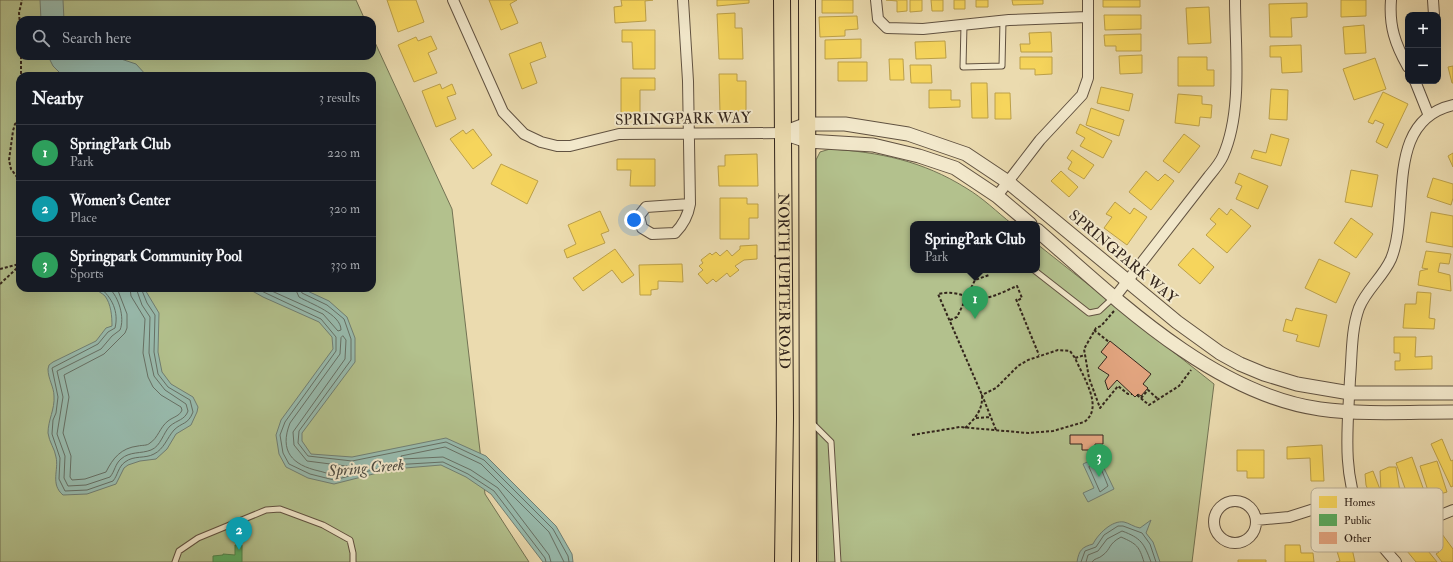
<!DOCTYPE html>
<html lang="en">
<head>
<meta charset="utf-8">
<style>
	:root { --surface:#171b24; --page:#20242c; --text:#f1f3f6; --muted:#9ea1a6; --line:#363941; --accent:#c59692 }
	body { margin:0; font-family:"IM FELL Double Pica",serif; background:var(--page); color:var(--text) }
	.controls { position:absolute; right:12px; top:12px; display:grid; overflow:hidden; border-radius:8px; box-shadow:0 4px 16px #0002 }
	.controls button { width:36px; height:36px; display:grid; place-items:center; padding:0; border:0; border-bottom:1px solid var(--line); background:var(--surface); color:var(--text); font:20px sans-serif }
	.you { position:absolute; left:634px; top:220px; width:14px; height:14px; margin:-10px; border:3px solid #fff; border-radius:50%; background:#1a73e8; box-shadow:0 0 0 6px #1a73e833 }
	.badge { display:grid; place-items:center; width:26px; height:26px; border-radius:50%; background:var(--accent); color:#fff; font-size:13px; font-weight:700 }
	.pin { position:absolute; translate:-50% -33px; filter:drop-shadow(0 1px 2px #0008) }
	.pin::after { content:''; position:absolute; top:21px; width:14px; height:12px; background:inherit; clip-path:polygon(0 0,100% 0,50% 100%) }
	.popup { position:absolute; left:910px; top:221px; width:130px; height:52px; box-sizing:border-box; display:grid; place-content:center; border-radius:8px; background:var(--surface); filter:drop-shadow(0 1px 3px #0005); font-size:13px; white-space:nowrap; color:var(--muted) }
	.popup b { font-size:15px; color:var(--text) }
	.popup::after { content:''; position:absolute; left:50%; top:100%; margin-left:-8px; border:8px solid transparent; border-top-color:var(--surface) }
	.list { margin:0; padding:0; list-style:none }
	h2 { display:flex; justify-content:space-between; align-items:center; height:52px; margin:0; padding:0 16px; font-size:17px }
	h2 small { font-size:13px; font-weight:400; color:var(--muted) }
	.list li { display:grid; grid-template-columns:26px 1fr auto; gap:12px; align-items:center; box-sizing:border-box; height:56px; padding:0 16px; border-top:1px solid var(--line) }
	.list b { display:block; font-size:15px; white-space:nowrap }
	.list p { margin:0; font-size:13px; white-space:nowrap; color:var(--muted) }
	.list em { font-size:13px; font-style:normal; color:var(--muted) }
	.icon { flex:none; width:22px; height:22px; fill:none; stroke:currentColor; stroke-width:2; stroke-linecap:round; stroke-linejoin:round }
	.map { position:relative; flex:none; width:1453px; height:562px; overflow:hidden }
	.search { position:absolute; background:var(--surface); box-shadow:0 4px 16px #0002; left:16px; top:16px; width:360px; height:44px; display:flex; align-items:center; gap:10px; box-sizing:border-box; padding:0 14px; border-radius:12px; color:var(--muted); font-size:15px }
	.panel { position:absolute; background:var(--surface); box-shadow:0 4px 16px #0002; left:16px; top:72px; width:360px; height:220px; border-radius:12px }
	.map>svg:first-child { display:block }
</style>
</head>
<body>
<div class="map">
<svg width="1453" height="562" viewBox="0 0 1453 562">
	<rect width="100%" height="100%" fill="#ebdbaf"/>
	<filter id="stains"><feTurbulence type="fractalNoise" baseFrequency=".005" numOctaves="4"/><feColorMatrix values="0 0 0 0 .2 0 0 0 0 .09 0 0 0 0 .02 0 0 0 .5 -.17"/></filter>
	<radialGradient id="worn" r=".72"><stop offset=".6" stop-color="#630" stop-opacity="0"/><stop offset="1" stop-color="#630" stop-opacity=".3"/></radialGradient>
	<path fill="#b3c18d" stroke="#737354" fill-rule="evenodd" d="M 0,0 L 356,0 L 365,20 L 20,20 L 20,56 L 372,56 L 372,36 L 452,209 L 485,494 L 529,562 L 0,562 ZM 20,76 L 372,76 L 372,288 L 20,288 Z
		M 830,149 C 879,152 923,161 966,188 C 983,198 997,212 1012,224 L 913,224 L 913,270 L 1037,270 L 1037,244 L 1214,384 L 1192,562 L 818,562 L 816,160 L 820,152 Z"/>
	<path fill="#98bbae" stroke="#707f74" d="M 40,0 L 63,0 L 64,20 L 41,20 Z
		M 48,56 L 112,56 L 136,64 L 147,76 L 63,76 L 53,66 Z
		M 94,288 L 144,288 L 159,313 L 158,352 L 162,372 L 171,384 L 193,397 L 198,407 L 197,412 L 191,425 L 176,434 L 167,449 L 156,459 L 140,461 L 128,465 L 124,468 L 116,484 L 87,494 L 63,495 C 50,484 59,470 56,457 C 55,449 49,442 48,433 C 48,420 55,409 54,396 C 54,387 48,379 48,369 L 49,365 L 53,362 L 96,341 L 106,328 L 112,326 C 112,316 111,304 105,296 C 102,293 97,291 94,288 Z
		M 247,288 L 301,288 L 329,301 L 347,317 L 355,338 L 355,362 L 302,433 L 302,441 L 311,454 L 352,457 L 446,438 L 486,456 L 556,526 L 572,554 L 573,562 L 543,562 L 491,494 L 466,477 L 441,465 L 393,469 L 334,484 L 308,478 L 286,467 L 279,454 L 276,435 L 281,420 L 333,349 L 332,337 L 319,322 L 263,297 Z
		M 1104,454 L 1109,463 L 1103,466 L 1114,489 L 1088,502 L 1083,493 L 1094,488 L 1083,464 Z
		M 1151,520 L 1146,533 L 1153,542 L 1160,562 L 1077,562 C 1079,550 1082,547 1093,544 C 1098,534 1112,520 1124,522 C 1129,523 1134,527 1140,528 Z"/>
	<path fill="#f6d55c" stroke="#bca049" d="M 387,0 L 416,0 L 424,22 L 398,32 Z
		M 489,0 L 517,0 L 510,4 L 518,23 L 501,30 Z
		M 621,0 L 653,0 L 645,1 L 646,21 L 615,23 L 614,7 L 622,6 Z
		M 717,0 L 749,0 L 749,3 L 717,6 Z
		M 822,0 L 853,0 L 853,13 L 822,13 Z
		M 886,0 L 907,0 L 907,11 L 897,12 L 897,1 Z
		M 910,0 L 922,0 L 922,11 L 910,12 Z
		M 931,0 L 943,0 L 943,11 L 932,11 Z
		M 954,0 L 965,0 L 965,9 L 954,9 Z
		M 976,0 L 988,0 L 988,7 L 976,7 Z
		M 1012,0 L 1043,0 L 1043,4 L 1013,5 Z
		M 1103,0 L 1140,0 L 1140,7 L 1103,7 Z
		M 1341,0 L 1366,0 L 1366,16 L 1341,17 Z
		M 1307,3 L 1307,17 L 1291,18 L 1292,37 L 1270,37 L 1269,4 Z
		M 1209,7 L 1211,43 L 1188,44 L 1186,8 Z
		M 735,13 L 735,28 L 742,28 L 743,59 L 719,59 L 717,14 Z
		M 1104,15 L 1141,15 L 1141,29 L 1105,30 Z
		M 857,16 L 858,29 L 845,30 L 845,36 L 820,37 L 819,17 Z
		M 1364,25 L 1366,53 L 1345,54 L 1343,27 Z
		M 622,30 L 655,30 L 655,69 L 633,69 L 632,42 L 622,42 Z
		M 1051,32 L 1052,52 L 1021,52 L 1020,44 L 1030,44 L 1029,33 Z
		M 1141,34 L 1141,51 L 1116,51 L 1116,46 L 1105,46 L 1104,35 Z
		M 431,36 L 437,49 L 428,53 L 437,73 L 414,82 L 398,45 L 416,37 L 418,41 Z
		M 861,39 L 861,58 L 825,59 L 825,40 Z
		M 945,41 L 946,58 L 916,59 L 915,42 Z
		M 541,42 L 546,57 L 530,63 L 537,83 L 522,89 L 509,54 Z
		M 1301,45 L 1302,72 L 1282,73 L 1281,57 L 1270,57 L 1270,46 Z
		M 1142,55 L 1142,73 L 1120,74 L 1119,56 Z
		M 1020,57 L 1052,57 L 1052,74 L 1035,75 L 1035,69 L 1020,69 Z
		M 1178,57 L 1207,57 L 1207,70 L 1214,70 L 1214,86 L 1178,86 Z
		M 1375,58 L 1386,89 L 1354,100 L 1343,69 Z
		M 889,59 L 903,59 L 904,80 L 890,80 Z
		M 838,62 L 867,62 L 867,81 L 838,81 Z
		M 910,65 L 931,65 L 932,83 L 911,83 Z
		M 1453,66 L 1453,83 L 1452,83 L 1448,67 Z
		M 719,74 L 737,74 L 737,81 L 746,81 L 746,111 L 720,112 Z
		M 621,78 L 655,78 L 655,90 L 640,90 L 640,113 L 621,113 Z
		M 971,83 L 987,83 L 988,118 L 972,118 Z
		M 440,84 L 442,89 L 452,84 L 456,94 L 447,97 L 456,119 L 436,127 L 422,91 Z
		M 1101,87 L 1133,94 L 1129,111 L 1097,103 Z
		M 1271,89 L 1288,90 L 1287,120 L 1269,119 Z
		M 929,90 L 951,90 L 951,100 L 960,100 L 960,107 L 929,108 Z
		M 1383,92 L 1408,104 L 1387,148 L 1376,142 L 1384,124 L 1375,120 L 1373,124 L 1368,122 Z
		M 995,93 L 1010,93 L 1011,119 L 995,119 Z
		M 1178,94 L 1202,96 L 1202,104 L 1212,105 L 1211,118 L 1200,117 L 1199,126 L 1175,123 Z
		M 1091,108 L 1124,120 L 1119,136 L 1086,125 Z
		M 1080,124 L 1112,141 L 1103,158 L 1080,146 L 1085,138 L 1076,133 Z
		M 473,129 L 492,155 L 473,169 L 450,139 L 463,130 L 466,134 Z
		M 1184,134 L 1200,146 L 1179,173 L 1163,161 Z
		M 1271,134 L 1289,139 L 1281,166 L 1251,158 L 1254,150 L 1266,153 Z
		M 1072,150 L 1094,165 L 1084,179 L 1068,169 L 1072,162 L 1067,158 Z
		M 1453,153 L 1453,167 L 1448,156 Z
		M 757,154 L 758,186 L 719,186 L 718,166 L 725,166 L 725,155 Z
		M 617,159 L 655,159 L 655,186 L 630,186 L 631,170 L 617,170 Z
		M 501,164 L 538,181 L 527,204 L 491,184 Z
		M 1351,170 L 1378,175 L 1372,207 L 1345,202 Z
		M 1061,171 L 1078,187 L 1069,197 L 1051,181 Z
		M 1146,171 L 1158,181 L 1165,174 L 1174,181 L 1151,210 L 1129,192 Z
		M 1239,173 L 1268,186 L 1258,209 L 1236,199 L 1242,186 L 1235,183 Z
		M 1433,178 L 1453,184 L 1453,198 L 1451,205 L 1427,197 Z
		M 720,198 L 747,198 L 747,204 L 758,204 L 758,218 L 749,218 L 749,239 L 720,239 Z
		M 1115,202 L 1130,214 L 1134,208 L 1147,217 L 1127,245 L 1104,228 L 1112,217 L 1106,214 Z
		M 1219,208 L 1227,215 L 1231,209 L 1251,226 L 1227,253 L 1206,235 L 1216,224 L 1210,219 Z
		M 600,211 L 609,231 L 601,234 L 605,243 L 567,258 L 564,250 L 576,244 L 568,225 Z
		M 1431,212 L 1453,216 L 1453,247 L 1426,242 Z
		M 1351,218 L 1373,234 L 1356,258 L 1334,243 Z
		M 757,245 L 757,259 L 744,260 L 735,266 L 739,270 L 730,277 L 727,273 L 716,282 L 713,279 L 707,284 L 698,274 L 703,270 L 699,266 L 703,263 L 701,260 L 710,253 L 712,255 L 716,252 L 720,256 L 727,250 L 732,256 L 740,249 L 740,246 Z
		M 1193,248 L 1214,267 L 1200,284 L 1178,265 Z
		M 615,249 L 634,275 L 622,283 L 612,270 L 583,291 L 573,278 Z
		M 1426,251 L 1451,254 L 1449,264 L 1440,263 L 1438,272 L 1450,275 L 1451,291 L 1418,285 L 1420,271 L 1428,269 L 1422,268 Z
		M 1319,259 L 1350,273 L 1336,303 L 1305,288 Z
		M 682,264 L 683,282 L 658,281 L 658,289 L 651,290 L 651,295 L 640,295 L 639,265 Z
		M 1417,292 L 1431,293 L 1429,318 L 1435,319 L 1434,329 L 1403,328 L 1405,304 L 1416,304 Z
		M 1296,308 L 1327,315 L 1319,347 L 1296,341 L 1298,335 L 1283,331 L 1286,319 L 1292,321 Z
		M 1394,337 L 1416,337 L 1415,357 L 1432,356 L 1432,369 L 1395,370 L 1395,361 L 1400,361 L 1400,353 L 1394,353 Z
		M 1442,439 L 1451,461 L 1453,460 L 1453,486 L 1451,487 L 1431,444 Z
		M 1322,445 L 1324,481 L 1311,481 L 1310,458 L 1287,459 L 1287,447 Z
		M 1237,450 L 1264,450 L 1264,478 L 1247,478 L 1247,471 L 1237,471 Z
		M 1412,457 L 1427,499 L 1411,505 L 1396,463 Z
		M 1437,461 L 1447,492 L 1430,497 L 1420,466 Z
		M 1389,467 L 1396,467 L 1400,492 L 1405,507 L 1394,511 L 1388,494 L 1384,496 L 1390,511 L 1378,515 L 1366,485 L 1365,474 L 1373,471 L 1381,492 L 1380,471 Z
		M 1442,534 L 1453,549 L 1453,562 L 1442,562 L 1436,554 L 1439,552 L 1432,542 Z
		M 1420,541 L 1437,562 L 1416,562 L 1407,551 Z
		M 1351,544 L 1355,562 L 1336,562 L 1340,561 L 1336,548 Z
		M 1285,545 L 1300,545 L 1301,553 L 1313,553 L 1314,562 L 1285,562 Z
		M 1238,560 L 1266,560 L 1266,562 L 1238,562 Z"/>
	<path fill="#5aae61" stroke="#4e854c" d="M 235,545 L 242,545 L 242,562 L 213,562 L 213,556 L 223,555 L 223,554 L 235,555 Z"/>
	<g fill="none" stroke-linecap="round" stroke-linejoin="round">
		<path stroke="#667065" stroke-width="1" d="M 100,288 C 112,297 119,312 115,328 L 108,332 L 98,344 L 52,368 L 58,397 L 56,413 L 53,420 L 52,434 L 60,458 L 59,479 L 65,491 L 87,490 L 113,481 C 118,475 118,467 125,462 C 134,455 145,459 154,454 C 164,449 167,438 174,430 C 182,422 188,425 193,412 L 190,400 L 168,387 L 158,374 L 154,352 L 155,315 L 147,303 L 141,288
			M 109,288 C 119,297 125,318 120,330 L 112,336 L 101,349 L 57,371 L 63,397 L 57,434 L 65,456 L 64,478 L 68,486 L 86,485 L 110,477 C 115,471 115,464 121,459 C 130,451 141,454 151,450 C 161,446 163,433 170,426 C 177,420 185,420 188,411 L 186,404 L 165,390 L 154,376 L 149,353 L 150,317 L 142,305 L 136,288
			M 117,288 L 127,314 L 127,328 L 125,333 L 104,354 L 64,375 L 69,397 L 63,433 L 71,456 L 70,477 L 72,480 L 85,479 L 106,472 C 113,458 121,448 138,446 C 142,445 147,446 150,443 C 158,438 160,427 168,421 C 173,417 180,416 182,410 L 181,407 L 161,395 L 153,387 L 148,377 L 143,353 L 145,319 L 131,296 L 130,288
			M 255,288 L 321,319 L 336,337 L 336,351 L 285,422 L 280,435 L 283,453 L 289,464 L 310,474 L 334,480 L 392,465 L 443,462 L 468,474 L 494,491 L 545,558 L 546,562
			M 265,288 L 323,314 L 338,331 L 341,330 C 341,314 311,304 299,297 L 295,288
			M 300,288 L 302,293 L 327,305 L 344,319 L 351,339 L 351,360 L 299,431 L 298,443 L 308,456 L 352,461 L 446,442 L 484,460 L 553,529 L 568,556 L 569,562
			M 343,336 L 346,340 L 345,359 L 293,432 L 294,445 L 307,461 L 354,467 L 353,470 C 347,471 340,474 335,474 C 330,475 324,472 319,471 C 292,465 279,451 290,423 L 340,354 L 341,338 Z
			M 1098,461 L 1108,486 L 1100,492 L 1089,467 Z
			M 551,562 L 549,555 L 498,488 L 471,470 L 443,457 L 402,459 L 401,456 L 445,447 L 481,464 L 549,532 L 564,562
			M 1081,562 L 1085,551 L 1096,547 L 1104,535 L 1118,526 L 1123,526 L 1142,533 L 1150,544 L 1156,562
			M 1086,562 L 1088,555 L 1098,551 L 1107,539 L 1122,531 C 1141,538 1144,543 1151,562
			M 1092,562 C 1094,558 1099,559 1103,555 C 1111,549 1108,544 1121,537 C 1137,544 1139,546 1144,562"/>
	</g>
	<path fill="#e4a681" stroke="#33251c" d="M 1110,341 L 1151,374 L 1143,384 L 1148,388 L 1141,396 L 1138,394 L 1135,397 L 1117,380 L 1108,390 L 1105,381 L 1109,375 L 1098,368 L 1107,357 L 1101,352 Z
		M 1070,435 L 1103,435 L 1103,444 L 1095,444 L 1095,450 L 1082,450 L 1082,444 L 1070,444 Z"/>
	<g fill="none" stroke-linecap="round" stroke-linejoin="round">
		<defs>
			<path id="service" d="M 964,25 L 963,67 L 1002,66 L 1003,21
				M 1034,270 L 1089,313 L 1099,311 L 1114,297
				M 811,422 L 831,442 L 838,562
				M 175,562 L 179,551 L 198,538 L 266,510 L 280,509 L 323,525 L 350,540 L 353,553 L 353,562"/>
			<path id="minor" d="M 453,0 L 503,112 L 524,134 L 541,142 L 557,146 L 570,146 L 619,134 L 783,133
				M 683,0 L 688,81 L 690,204
				M 876,0 L 878,19 L 887,28 L 923,29 L 1009,20 L 1087,17
				M 1391,0 C 1389,26 1395,44 1408,67
				M 1433,0 L 1434,15
				M 1415,81 L 1429,116
				M 997,196 L 1040,140 L 1082,95 L 1088,78 L 1088,0
				M 690,204 C 688,216 684,224 675,233 L 652,234 L 642,228 L 639,216 L 646,207 Z
				M 1115,297 L 1209,176 C 1214,170 1220,163 1223,156 C 1243,111 1235,48 1235,0
				M1214 522a21 21 0 1 1 42 0a21 21 0 1 1-42 0Z
				M 1256,520 L 1289,517 L 1355,496
				M 1379,544 L 1419,524 L 1453,510
				M 1396,562 C 1383,548 1371,533 1362,516 C 1341,476 1348,423 1350,379 C 1352,356 1351,330 1359,308 C 1366,290 1383,277 1391,259 C 1411,211 1383,121 1453,105"/>
			<path id="tertiary" d="M 783,133 L 807,124 L 845,124 L 908,134 L 966,154 L 1008,182 L 1177,322 L 1220,353 L 1240,364 L 1264,374 L 1297,384 L 1350,393 L 1453,393
				M 783,133 L 807,141 L 873,145 L 919,156 L 955,168 L 997,196 L 1030,224
				M 1037,230 C 1116,299 1213,394 1320,409 C 1364,415 1409,412 1453,412"/>
			<g id="primary">
				<path id="s1" d="M 782,0 L 785,418 L 783,562"/>
				<path d="M 807,0 L 808,562"/>
			</g>
		</defs>
		<use href="#service" stroke="#615241" stroke-width="7"/>
		<use href="#minor" stroke="#615241" stroke-width="12"/>
		<use href="#tertiary" stroke="#615241" stroke-width="15"/>
		<use href="#primary" stroke="#33251c" stroke-width="18"/>
		<path stroke="#33251c" stroke-width="2" stroke-dasharray="3 2" stroke-linecap="butt" d="M 20,25 L 19,13 L 22,0
			M 21,56 L 21,76
			M 20,120 L 15,124 L 13,131 L 9,160 L 11,169 L 20,181
			M 0,269 L 19,264
			M 0,284 L 16,269 L 20,263
			M 1016,299 L 1039,355
			M 1114,311 L 1101,326 L 1096,328 L 1084,349 L 1089,378 L 1100,408 L 1118,386 L 1128,394 L 1132,394
			M 950,320 L 957,317 L 975,280 L 989,275
			M 1094,330 L 1109,342
			M 1137,395 L 1149,405 L 1179,386 L 1191,370
			M 1141,398 L 1148,390 L 1158,399
			M 976,418 L 991,417
			M 965,428 C 976,418 983,409 982,395 L 938,294 C 959,289 968,301 984,298 C 995,297 1007,290 1017,286 L 1022,298 L 1017,301
			M 996,430 L 982,395 L 996,388 L 1018,366 L 1028,360 L 1058,350 L 1070,351 L 1075,358
			M 912,435 L 960,427 L 1028,433 L 1053,431 L 1084,422 C 1105,408 1082,375 1075,358 L 1085,355"/>
		<use href="#service" stroke="#f2e8cb" stroke-width="5"/>
		<use href="#minor" stroke="#f2e8cb" stroke-width="10"/>
		<use href="#tertiary" stroke="#f2e8cb" stroke-width="13"/>
		<use href="#primary" stroke="#ebdbaf" stroke-width="16"/>
	</g>
	<g text-anchor="middle" dominant-baseline="central" stroke-width="4" stroke-linejoin="round" paint-order="stroke">
		<g font-size="15" fill="#33251c" stroke="#f2e8cb">
			<text transform="translate(683 119) rotate(-1)">SPRINGPARK WAY</text>
			<text transform="translate(1123 257) rotate(40)">SPRINGPARK WAY</text>
			<text stroke="none"><textPath href="#s1" startOffset="281">NORTH JUPITER ROAD</textPath></text>
		</g>
		<g font-size="16" font-style="italic" fill="#4c4a40" stroke="#f2e8cb">
			<text transform="translate(366 468) rotate(-5)">Spring Creek</text>
		</g>
	</g>
	<rect x="1311" y="488" width="132" height="64" rx="6" fill="#f2e8cb" stroke="#b9ae96" stroke-width="1"/>
	<rect x="1319" y="496" width="18" height="12" fill="#f6d55c"/>
	<rect x="1319" y="514" width="18" height="12" fill="#5aae61"/>
	<rect x="1319" y="532" width="18" height="12" fill="#e4a681"/>
	<g font-size="11" fill="#33251c">
		<text x="1344" y="506">Homes</text>
		<text x="1344" y="524">Public</text>
		<text x="1344" y="542">Other</text>
	</g>
	<rect width="100%" height="100%" filter="url(#stains)"/>
	<rect width="100%" height="100%" fill="url(#worn)"/>
</svg>
<div class="controls">
<button>+</button>
<button>−</button>
</div>
<div class="you"></div>
<div class="pin badge" style="left:975px;top:319px;background:#2e9e5b">1</div>
<div class="popup"><b>SpringPark Club</b>Park</div>
<div class="pin badge" style="left:239px;top:550px;background:#0f9aa8">2</div>
<div class="pin badge" style="left:1099px;top:477px;background:#2e9e5b">3</div>
<div class="search"><svg class="icon" aria-label="search" viewBox="0 0 24 24"><circle cx="10" cy="10" r="6"/><path d="M15 15l6 6"/></svg>Search here</div>
<section class="panel">
<h2>Nearby<small>3 results</small></h2>
<ul class="list">
<li><span class="badge" style="background:#2e9e5b">1</span><div><b>SpringPark Club</b><p>Park</p></div><em>220 m</em></li>
<li><span class="badge" style="background:#0f9aa8">2</span><div><b>Women's Center</b><p>Place</p></div><em>320 m</em></li>
<li><span class="badge" style="background:#2e9e5b">3</span><div><b>Springpark Community Pool</b><p>Sports</p></div><em>330 m</em></li>
</ul>
</section>
</div>
</body>
</html>
